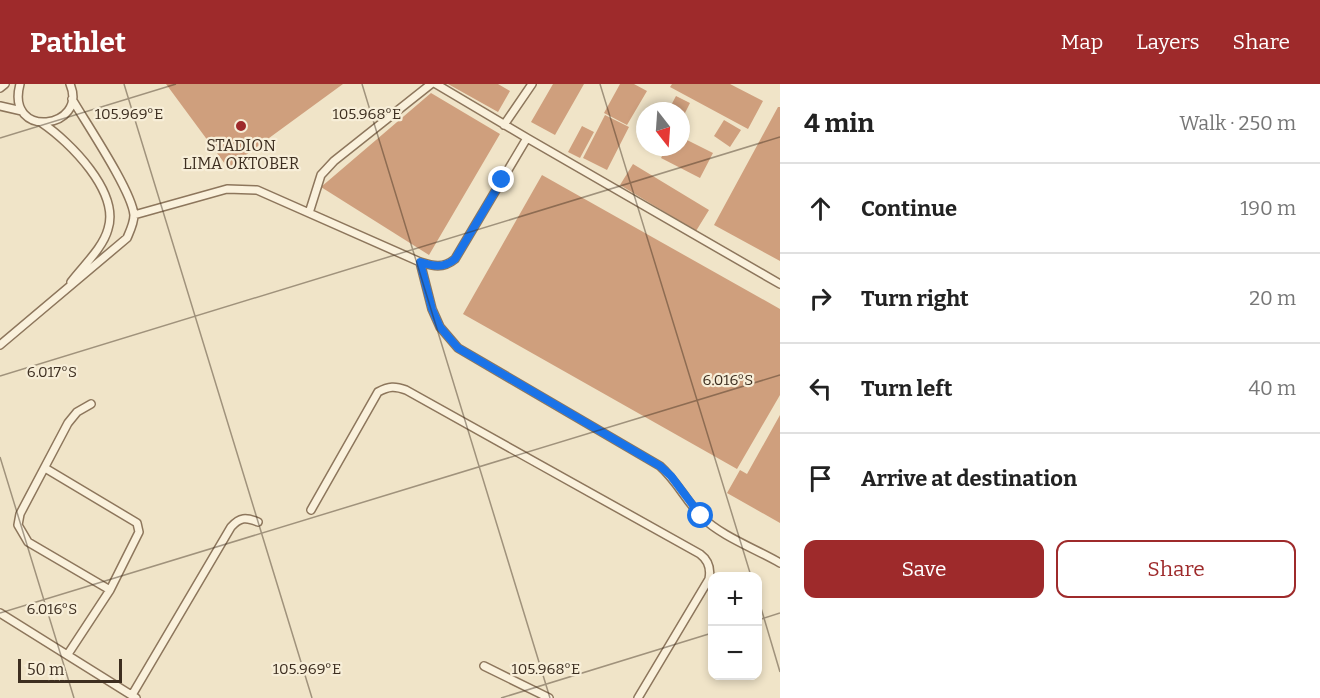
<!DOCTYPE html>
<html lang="en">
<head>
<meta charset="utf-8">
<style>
	:root { --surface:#fff; --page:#f6f6f6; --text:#222; --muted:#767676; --line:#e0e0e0; --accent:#9e2a2b }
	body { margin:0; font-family:Bitter,serif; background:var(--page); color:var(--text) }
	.controls { position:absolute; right:18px; bottom:18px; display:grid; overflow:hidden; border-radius:12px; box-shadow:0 3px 9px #0003 }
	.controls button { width:54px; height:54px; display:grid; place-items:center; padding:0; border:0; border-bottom:2px solid var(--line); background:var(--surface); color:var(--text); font:30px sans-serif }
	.compass { position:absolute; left:636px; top:18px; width:54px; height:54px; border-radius:50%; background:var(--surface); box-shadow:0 3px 9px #0003; rotate:163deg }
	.scale { position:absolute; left:18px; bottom:15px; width:104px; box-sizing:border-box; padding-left:6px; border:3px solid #3d2e20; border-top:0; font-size:16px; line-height:21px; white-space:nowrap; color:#3d2e20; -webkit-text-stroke:4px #f7eed8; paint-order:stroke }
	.stop { position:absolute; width:18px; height:18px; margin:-14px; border:4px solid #1a73e8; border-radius:50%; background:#fff }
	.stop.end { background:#1a73e8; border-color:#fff; box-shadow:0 2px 6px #0008 }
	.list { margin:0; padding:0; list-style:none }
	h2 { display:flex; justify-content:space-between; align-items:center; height:78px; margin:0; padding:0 24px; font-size:26px }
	h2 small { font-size:20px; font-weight:400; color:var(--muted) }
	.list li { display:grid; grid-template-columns:39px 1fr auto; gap:18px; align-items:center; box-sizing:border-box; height:90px; padding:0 24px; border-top:2px solid var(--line) }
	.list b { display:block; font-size:22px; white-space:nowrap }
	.list em { font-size:20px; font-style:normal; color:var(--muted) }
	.actions { display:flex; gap:12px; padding:18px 24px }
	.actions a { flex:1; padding:14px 0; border:2px solid var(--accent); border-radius:12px; text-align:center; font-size:21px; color:var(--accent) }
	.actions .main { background:var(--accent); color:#fff }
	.icon { flex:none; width:33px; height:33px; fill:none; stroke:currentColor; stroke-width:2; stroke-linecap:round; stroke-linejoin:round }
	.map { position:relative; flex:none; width:780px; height:614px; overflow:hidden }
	header { display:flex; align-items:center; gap:36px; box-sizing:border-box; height:84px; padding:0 30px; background:var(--accent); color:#fff }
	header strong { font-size:28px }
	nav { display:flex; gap:33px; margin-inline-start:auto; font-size:21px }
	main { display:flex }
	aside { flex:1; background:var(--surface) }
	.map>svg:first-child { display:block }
</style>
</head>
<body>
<header>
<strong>Pathlet</strong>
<nav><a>Map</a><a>Layers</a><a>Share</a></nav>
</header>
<main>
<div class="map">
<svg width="780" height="614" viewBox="0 0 780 614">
	<rect width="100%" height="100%" fill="#f0e4c8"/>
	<path fill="#cf9f7d" d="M 166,0 L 343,0 L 228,84 Z
		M 448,0 L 498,0 L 510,7 L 498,28 Z
		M 553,0 L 584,0 L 555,51 L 531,38 Z
		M 620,0 L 634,0 L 647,7 L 627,41 L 604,29 Z
		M 672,0 L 730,0 L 763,17 L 748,45 L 670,3 Z
		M 431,9 L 500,50 L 429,171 L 321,103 Z
		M 676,12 L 690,19 L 681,37 L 681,27 L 668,27 Z
		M 778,23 L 780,23 L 780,177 L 714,141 Z
		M 605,31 L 629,43 L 607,86 L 583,74 Z
		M 724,36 L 741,46 L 730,63 L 714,52 Z
		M 582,42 L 594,48 L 580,74 L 568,68 Z
		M 681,53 L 713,69 L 700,94 L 661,74 L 667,63 L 681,63 Z
		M 633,80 L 709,126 L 696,147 L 620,101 Z
		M 542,91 L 780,225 L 780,311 L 737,385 L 463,230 Z
		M 780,331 L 780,439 L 727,409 L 740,386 L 747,390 Z"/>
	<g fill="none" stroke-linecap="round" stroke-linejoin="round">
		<defs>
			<path id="lane" d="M 20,0 C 5,56 89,45 70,0
				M 436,0 L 527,54
				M 0,4 L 5,0
				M 0,22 L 22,27
				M 42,39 C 70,58 120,108 108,145 C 103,164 83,182 71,198
				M 504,41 L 532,0
				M 309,129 L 321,91 L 334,77 L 431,0
				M 134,131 L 227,105 L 257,106 L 420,178 C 433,182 443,185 455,175 L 527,54 L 780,200
				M 420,178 L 432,225 L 440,243 L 458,264 L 660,382 C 677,397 686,417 702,433 C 721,452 756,465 780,479
				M 0,261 L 127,154 C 130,147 134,139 134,131 C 132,107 86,39 72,15
				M 45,384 L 137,439 L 139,448 L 110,506
				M 311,426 L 378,308 C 389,302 395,302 406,306 L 700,470 C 708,476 711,485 709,495 L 638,614
				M 0,529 L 136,614
				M 68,570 L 110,506 L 28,458 L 18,441 L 20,430 L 68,339 L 77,328 L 91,320
				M 484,582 L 549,614
				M 132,611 L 231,443 C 240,433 246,433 258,438"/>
		</defs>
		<use href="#lane" stroke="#8d765c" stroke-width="10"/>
		<use href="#lane" stroke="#faf1dc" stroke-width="7"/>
	</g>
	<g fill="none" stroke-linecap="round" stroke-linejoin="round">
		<path stroke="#1a73e8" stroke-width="8" d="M 502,96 L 455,175 C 443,185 433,182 420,178 L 432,225 L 440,243 L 458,264 L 660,382 L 671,392 L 701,432"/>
	</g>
	<path fill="none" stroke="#3d2e20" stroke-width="1.5" stroke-opacity="0.45" d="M 124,0 L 312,614M 362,0 L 550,614M 600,0 L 751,492M 0,54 L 176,0M 0,292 L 780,53M 0,373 L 74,614M 758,514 L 780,588M 0,529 L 780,291M 758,536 L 780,529M 501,614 L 712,549"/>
	<circle fill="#9e2a2b" stroke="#f7eed8" stroke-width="2" cx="241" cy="42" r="6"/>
	<g text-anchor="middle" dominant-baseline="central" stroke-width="4.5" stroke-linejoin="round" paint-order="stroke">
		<g font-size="16" fill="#3d2e20" stroke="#f7eed8">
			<text x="241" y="61">STADION<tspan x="241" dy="18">LIMA OKTOBER</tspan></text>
		</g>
	</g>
	<g font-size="15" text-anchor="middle" fill="#3d2e20" stroke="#f7eed8" stroke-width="4.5" stroke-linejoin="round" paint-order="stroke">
		<text x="129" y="35">105.969°E</text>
		<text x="367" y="35">105.968°E</text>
		<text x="52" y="293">6.017°S</text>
		<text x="728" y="301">6.016°S</text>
		<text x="52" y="530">6.016°S</text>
		<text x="307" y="590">105.969°E</text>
		<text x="546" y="590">105.968°E</text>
	</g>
</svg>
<div class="controls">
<button>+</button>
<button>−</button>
</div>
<svg class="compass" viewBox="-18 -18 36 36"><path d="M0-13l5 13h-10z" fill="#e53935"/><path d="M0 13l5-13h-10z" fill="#767676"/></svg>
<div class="scale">50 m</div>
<div class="stop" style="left:701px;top:432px"></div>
<div class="stop end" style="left:502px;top:96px"></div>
</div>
<aside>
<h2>4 min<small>Walk · 250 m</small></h2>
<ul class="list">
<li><svg class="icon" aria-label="ahead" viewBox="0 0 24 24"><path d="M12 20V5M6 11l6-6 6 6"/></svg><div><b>Continue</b></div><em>190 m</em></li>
<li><svg class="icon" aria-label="right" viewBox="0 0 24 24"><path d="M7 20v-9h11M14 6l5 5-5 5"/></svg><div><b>Turn right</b></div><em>20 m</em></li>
<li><svg class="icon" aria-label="left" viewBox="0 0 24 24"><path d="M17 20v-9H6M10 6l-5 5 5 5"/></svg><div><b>Turn left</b></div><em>40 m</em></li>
<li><svg class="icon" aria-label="arrive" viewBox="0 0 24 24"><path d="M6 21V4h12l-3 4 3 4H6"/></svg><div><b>Arrive at destination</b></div></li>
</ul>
<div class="actions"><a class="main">Save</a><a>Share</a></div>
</aside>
</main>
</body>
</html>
